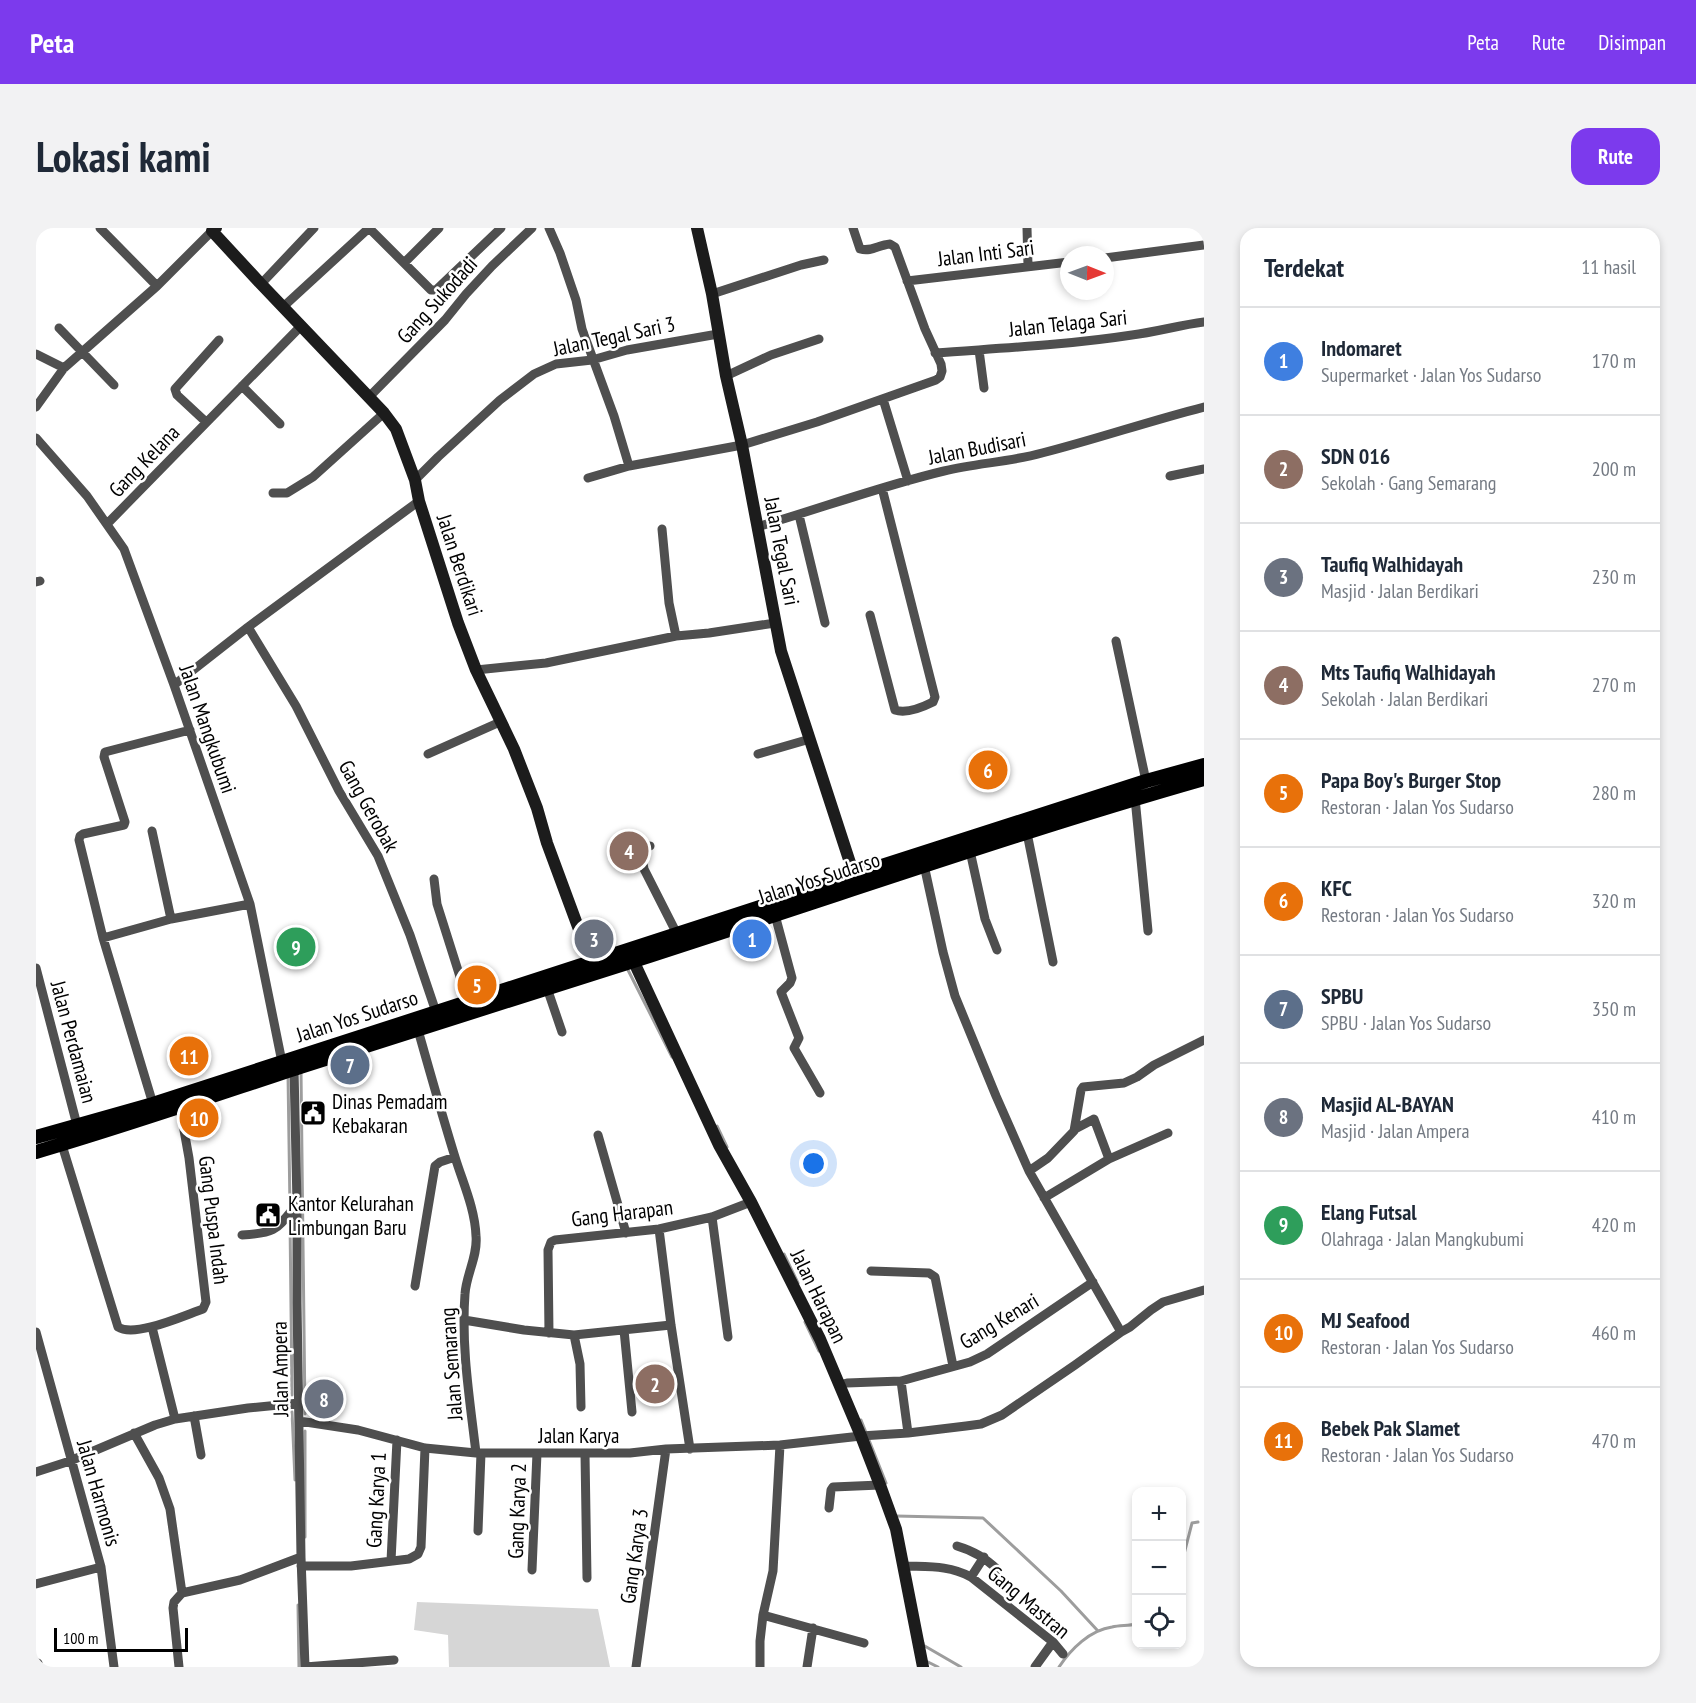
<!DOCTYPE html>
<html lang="id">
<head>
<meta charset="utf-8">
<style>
	:root { --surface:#fff; --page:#f2f2f3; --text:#1f2937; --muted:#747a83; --line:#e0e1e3; --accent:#7c3aed }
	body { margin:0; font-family:"PT Sans Narrow",sans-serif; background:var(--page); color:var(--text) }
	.controls { position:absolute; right:18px; bottom:18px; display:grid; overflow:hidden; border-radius:12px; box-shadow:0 3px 9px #0003 }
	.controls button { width:54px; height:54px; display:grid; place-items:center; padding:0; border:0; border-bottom:2px solid var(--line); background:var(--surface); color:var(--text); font:30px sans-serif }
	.compass { position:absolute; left:1024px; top:18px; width:54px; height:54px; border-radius:50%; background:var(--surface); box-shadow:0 3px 9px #0003; rotate:91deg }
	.scale { position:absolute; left:18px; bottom:15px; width:134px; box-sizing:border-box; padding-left:6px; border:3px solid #000; border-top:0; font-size:16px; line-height:21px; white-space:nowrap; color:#000; -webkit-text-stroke:4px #fff; paint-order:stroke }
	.you { position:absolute; left:778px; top:936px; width:21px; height:21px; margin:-15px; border:4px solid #fff; border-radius:50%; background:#1a73e8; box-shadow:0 0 0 9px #1a73e833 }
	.badge { display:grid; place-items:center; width:39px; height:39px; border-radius:50%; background:var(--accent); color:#fff; font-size:20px; font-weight:700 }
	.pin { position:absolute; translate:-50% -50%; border:3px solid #fff; box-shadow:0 2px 6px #0006 }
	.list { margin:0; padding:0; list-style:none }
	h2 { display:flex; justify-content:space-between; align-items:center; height:78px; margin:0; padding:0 24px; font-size:26px }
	h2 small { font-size:20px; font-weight:400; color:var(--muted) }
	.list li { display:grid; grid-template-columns:39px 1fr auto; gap:18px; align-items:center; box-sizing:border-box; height:108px; padding:0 24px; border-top:2px solid var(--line) }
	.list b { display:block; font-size:22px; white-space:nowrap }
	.list p { margin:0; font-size:20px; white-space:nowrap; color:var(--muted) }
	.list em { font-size:20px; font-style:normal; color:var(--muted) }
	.icon { flex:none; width:33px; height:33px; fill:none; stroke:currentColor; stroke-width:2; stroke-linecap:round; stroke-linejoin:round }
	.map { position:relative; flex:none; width:1168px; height:1439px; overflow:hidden; border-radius:18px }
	header { display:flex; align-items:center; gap:36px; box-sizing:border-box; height:84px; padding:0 30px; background:var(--accent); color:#fff }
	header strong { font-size:28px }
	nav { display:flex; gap:33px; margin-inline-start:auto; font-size:21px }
	.intro { display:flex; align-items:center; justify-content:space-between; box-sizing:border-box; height:144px; padding:0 36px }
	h1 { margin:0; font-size:42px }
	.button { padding:15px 27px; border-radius:18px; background:var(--accent); color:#fff; font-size:21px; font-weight:700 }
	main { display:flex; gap:36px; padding:0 36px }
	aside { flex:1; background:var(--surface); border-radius:18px; box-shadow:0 3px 9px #0003 }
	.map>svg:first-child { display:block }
</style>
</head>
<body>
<header>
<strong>Peta</strong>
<nav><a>Peta</a><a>Rute</a><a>Disimpan</a></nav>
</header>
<div class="intro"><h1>Lokasi kami</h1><a class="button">Rute</a></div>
<main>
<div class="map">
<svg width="1168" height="1439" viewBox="0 0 1168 1439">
	<rect width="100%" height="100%" fill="#fff"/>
	<path fill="#d6d6d6" d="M 273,705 L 279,723 L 245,733 L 241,715 Z
		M 381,1374 L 562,1381 L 574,1439 L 413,1439 L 412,1407 L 378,1402 Z"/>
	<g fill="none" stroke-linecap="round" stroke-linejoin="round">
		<path stroke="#9d9d9d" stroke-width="3" d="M 592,742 L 636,829
			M 265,844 L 269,1186
			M 252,846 L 254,980
			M 681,898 L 691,919
			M 254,991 L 256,1167
			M 748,1026 L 762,1055
			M 769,1094 L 783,1123
			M 256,1184 L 259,1252
			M 825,1192 L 850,1255
			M 269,1203 L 269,1309
			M 860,1288 L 947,1290 L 1025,1363 L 1062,1403
			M 1146,1334 L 1156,1295 L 1162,1294
			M 262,1377 L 263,1439
			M 887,1415 L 887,1417 L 925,1439
			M 892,1434 L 902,1439
			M 1023,1439 C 1035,1421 1054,1402 1076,1399 C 1084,1397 1092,1398 1100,1396"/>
		<path stroke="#4f4f4f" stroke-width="9" d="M 64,0 L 121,58
			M 333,0 L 395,62 L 400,62 L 465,0
			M 513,0 L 524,25 L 540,72 L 546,101 L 578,188 L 593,238
			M 991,0 L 992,38
			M 1069,30 L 1168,17
			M 368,35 L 403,0
			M 871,53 L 1033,34
			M 225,56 L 278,0
			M 676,66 L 765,37 L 788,32
			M 247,79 L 333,0
			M 23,100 L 78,157
			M 943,122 L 948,160
			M 899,125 C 965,120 1031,117 1096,107 C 1120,104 1144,97 1168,94
			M 0,126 L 28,140
			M 690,148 L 735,127 L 783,111
			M 206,158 L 244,196
			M 333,169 L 409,92 L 430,66 L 456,38 L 496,0
			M 847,171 L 872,253
			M 0,179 L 28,140 L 121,58 L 176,3
			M 170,194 L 141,167 L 139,161 L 183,112
			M 0,210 L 51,268 L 88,321 L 138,457 L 214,676 L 246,834
			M 1134,248 L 1168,241
			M 552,250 L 593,238 L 706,217 L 781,194 L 900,152 L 904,149 L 906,143 L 905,136 L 889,101 L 859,19 L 854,16 C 842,17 836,24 824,21 L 817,0
			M 379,252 L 402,229 L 464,172 L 498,146 L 520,136 L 556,132 L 591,122 L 682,106
			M 237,265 L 251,265 L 277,249 L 348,185
			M 763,287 L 789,395
			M 71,296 L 265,98
			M 721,299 C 783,281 845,258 908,243 C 940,235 974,234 1006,225 C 1061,211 1113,193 1168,179
			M 626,301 L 633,375 L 640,408
			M 0,354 L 4,353
			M 834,387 L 859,482 C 870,486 887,479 897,474 L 899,469 L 846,260
			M 212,399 L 260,478 L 303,563 L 342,628 L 374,707 L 400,784
			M 1080,413 L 1110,553
			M 440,442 L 510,435 L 640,408 L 673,405 L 739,395
			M 138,457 L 212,399 L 383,273
			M 392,526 L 464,494
			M 722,526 L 774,511
			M 1099,570 L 1112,703
			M 116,603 L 135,691
			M 991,605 L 1017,734
			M 614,618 L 604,621 L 608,641 L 641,706
			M 934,623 L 949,691 L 961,722
			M 888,637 L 907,724 L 919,768 L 960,868 L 993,943 L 1085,1104
			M 398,651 L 401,676 L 432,774
			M 739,687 L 756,750 L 754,755 L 745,764 L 763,810 L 758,820 L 784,865
			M 67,710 L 135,691 L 214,676
			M 0,740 L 41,897
			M 511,760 L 526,804
			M 382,802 C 394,844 406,887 419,929 C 427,955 439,981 440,1008 C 442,1028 430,1047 429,1066 C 425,1119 434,1173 440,1225
			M 258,841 L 261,976 L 261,1075 L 265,1329 L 269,1439
			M 117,876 L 67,710 L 43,612 L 44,608 L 47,606 L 88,597 L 89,594 L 68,529 L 69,524 L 154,502
			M 562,907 L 590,1005
			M 26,917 L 82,1099 C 99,1110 149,1087 167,1081 L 170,1074 L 153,930 L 144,880
			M 1073,931 L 1132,905
			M 993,943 L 1012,930 L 1038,903 L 1045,862 L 1047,859 L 1088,855 L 1101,849 L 1118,837 L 1168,812
			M 1008,970 L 1073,931 L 1058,891 L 1039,901
			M 676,989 L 692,1109
			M 623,1001 L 635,1097 L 654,1221
			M 206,1007 C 241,1005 240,1002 261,976
			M 835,1043 L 893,1045 L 899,1049 L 917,1138
			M 379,1058 L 399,938 L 404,934 L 419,929
			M 428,1092 L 488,1102 L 538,1107 L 635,1097
			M 116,1099 L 139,1191
			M 588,1102 L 596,1184
			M 0,1104 L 65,1339 L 78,1439
			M 513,1105 L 512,1022 L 515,1014 L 519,1012 L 623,1001 L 676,989 L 715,974
			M 538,1107 L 544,1136 L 545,1179
			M 865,1153 L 872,1205
			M 803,1157 L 811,1155 L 865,1153 L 934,1134 L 951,1126 L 1057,1054
			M 158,1188 L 165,1227
			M 263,1193 L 322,1202 L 389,1220 L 440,1225 L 594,1225 L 630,1221 L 744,1217 L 825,1208 L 872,1205 L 930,1198 L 945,1196 L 966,1187 L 1039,1137 L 1085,1104 L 1094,1099 L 1115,1082 L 1127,1074 L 1168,1062
			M 98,1205 L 123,1250 L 134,1281 L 146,1365 L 204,1352 L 265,1329
			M 549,1226 L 551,1350
			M 0,1244 L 34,1233 L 119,1197 L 139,1191 L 212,1180 L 263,1175
			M 793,1280 L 795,1262 L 797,1259 L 844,1257
			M 442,1303 L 445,1225
			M 921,1318 C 938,1323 949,1330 962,1342
			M 355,1333 L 361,1212
			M 265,1338 L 315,1338 L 373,1331 L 382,1326 L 385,1319 L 389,1220
			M 868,1338 C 892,1339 913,1337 935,1349 L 1017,1414 L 1027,1426
			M 496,1342 L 501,1225
			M 935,1349 L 948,1329
			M 0,1356 L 65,1339
			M 727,1387 L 828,1415
			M 2,1435 L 3,1439
			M 143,1439 L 137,1380 L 138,1374 L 146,1365
			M 269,1439 L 358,1432
			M 600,1439 L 630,1221
			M 724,1439 L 724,1413 L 727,1387 L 737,1343 L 744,1217
			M 771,1439 L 777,1400
			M 999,1439 L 1017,1414"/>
		<path stroke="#1c1c1c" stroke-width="12" d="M 180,0 L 176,3 L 225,56 L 348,185 L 360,201 L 379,252 L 383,273 L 422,395 L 440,442 L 478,521 L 501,580 L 511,615 L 555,734
			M 661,0 L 676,66 L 690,148 L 706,217 L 745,423 L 818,647
			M 597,732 L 683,917 L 715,974 L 784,1111 L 825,1208 L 844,1257 L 860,1301 L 887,1439"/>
		<path stroke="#000" stroke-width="14" d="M 0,909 L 117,876 L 721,680 L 818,647 L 1110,553 L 1168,537
			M 0,924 C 89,898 176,868 264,839 C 422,789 581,739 739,687 C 882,640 1024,592 1168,551"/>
	</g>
	<defs>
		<symbol id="civic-square" viewBox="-11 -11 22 22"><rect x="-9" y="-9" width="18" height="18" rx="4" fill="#000" stroke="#fff"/><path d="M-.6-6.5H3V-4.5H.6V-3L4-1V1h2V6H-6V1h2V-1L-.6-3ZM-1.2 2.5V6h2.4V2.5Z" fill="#fff"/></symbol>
	</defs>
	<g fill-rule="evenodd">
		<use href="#civic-square" x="262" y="870" width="30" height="30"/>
		<use href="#civic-square" x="217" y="972" width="30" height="30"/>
	</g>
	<g text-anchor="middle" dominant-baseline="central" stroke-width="5" stroke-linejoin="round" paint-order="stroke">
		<g font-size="21" fill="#000" stroke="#fff">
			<text transform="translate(950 25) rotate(-7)">Jalan Inti Sari</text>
			<text transform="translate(401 72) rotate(-48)">Gang Sukodadi</text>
			<text transform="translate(1032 95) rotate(-6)">Jalan Telaga Sari</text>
			<text transform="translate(578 108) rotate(-12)">Jalan Tegal Sari 3</text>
			<text transform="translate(941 220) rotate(-11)">Jalan Budisari</text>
			<text transform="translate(108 233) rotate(-46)">Gang Kelana</text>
			<text transform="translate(746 323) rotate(79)">Jalan Tegal Sari</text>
			<text transform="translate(424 337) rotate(72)">Jalan Berdikari</text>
			<text transform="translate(172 501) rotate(71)">Jalan Mangkubumi</text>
			<text transform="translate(333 578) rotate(61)">Gang Gerobak</text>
			<text transform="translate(783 650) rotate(-18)">Jalan Yos Sudarso</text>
			<text transform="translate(321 788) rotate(-18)">Jalan Yos Sudarso</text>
			<text transform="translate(38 814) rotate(75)">Jalan Perdamaian</text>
			<text transform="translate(586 985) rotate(-7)">Gang Harapan</text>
			<text transform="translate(178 992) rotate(83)">Gang Puspa Indah</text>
			<text transform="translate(783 1068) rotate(64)">Jalan Harapan</text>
			<text transform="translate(963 1093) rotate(-31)">Gang Kenari</text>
			<text transform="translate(415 1136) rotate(-94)">Jalan Semarang</text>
			<text transform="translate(244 1141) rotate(-91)">Jalan Ampera</text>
			<text x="543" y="1207">Jalan Karya</text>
			<text transform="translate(63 1265) rotate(74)">Jalan Harmonis</text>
			<text transform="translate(340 1272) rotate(-87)">Gang Karya 1</text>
			<text transform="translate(481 1283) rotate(-88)">Gang Karya 2</text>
			<text transform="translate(598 1328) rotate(-82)">Gang Karya 3</text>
			<text transform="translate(993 1374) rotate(40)">Gang Mastran</text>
		</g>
		<g font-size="21" fill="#000" stroke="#fff" text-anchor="start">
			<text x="296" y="873">Dinas Pemadam<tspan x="296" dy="24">Kebakaran</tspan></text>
			<text x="252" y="975">Kantor Kelurahan<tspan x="252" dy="24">Limbungan Baru</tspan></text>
		</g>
	</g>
</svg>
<div class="controls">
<button>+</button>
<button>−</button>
<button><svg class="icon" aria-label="locate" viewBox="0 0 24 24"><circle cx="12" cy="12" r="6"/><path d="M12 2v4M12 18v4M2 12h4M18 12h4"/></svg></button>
</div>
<svg class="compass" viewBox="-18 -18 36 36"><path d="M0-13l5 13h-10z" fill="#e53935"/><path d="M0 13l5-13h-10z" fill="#747a83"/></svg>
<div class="scale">100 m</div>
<div class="you"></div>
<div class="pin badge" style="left:716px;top:711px;background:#3f7fe0">1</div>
<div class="pin badge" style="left:619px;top:1156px;background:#8d6e63">2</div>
<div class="pin badge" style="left:558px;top:711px;background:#6b7280">3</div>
<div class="pin badge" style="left:593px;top:623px;background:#8d6e63">4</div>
<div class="pin badge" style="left:441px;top:757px;background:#e8710a">5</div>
<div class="pin badge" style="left:952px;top:542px;background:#e8710a">6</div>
<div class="pin badge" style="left:314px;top:837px;background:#5c6f8a">7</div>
<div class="pin badge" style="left:288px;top:1171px;background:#6b7280">8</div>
<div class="pin badge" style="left:260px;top:719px;background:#2e9e5b">9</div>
<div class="pin badge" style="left:163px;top:890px;background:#e8710a">10</div>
<div class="pin badge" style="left:153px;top:828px;background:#e8710a">11</div>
</div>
<aside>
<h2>Terdekat<small>11 hasil</small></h2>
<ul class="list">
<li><span class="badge" style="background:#3f7fe0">1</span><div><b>Indomaret</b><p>Supermarket · Jalan Yos Sudarso</p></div><em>170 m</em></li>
<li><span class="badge" style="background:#8d6e63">2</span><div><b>SDN 016</b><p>Sekolah · Gang Semarang</p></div><em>200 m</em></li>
<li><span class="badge" style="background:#6b7280">3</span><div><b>Taufiq Walhidayah</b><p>Masjid · Jalan Berdikari</p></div><em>230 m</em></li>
<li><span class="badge" style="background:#8d6e63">4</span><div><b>Mts Taufiq Walhidayah</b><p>Sekolah · Jalan Berdikari</p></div><em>270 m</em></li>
<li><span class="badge" style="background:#e8710a">5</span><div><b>Papa Boy's Burger Stop</b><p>Restoran · Jalan Yos Sudarso</p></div><em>280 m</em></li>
<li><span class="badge" style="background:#e8710a">6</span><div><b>KFC</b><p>Restoran · Jalan Yos Sudarso</p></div><em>320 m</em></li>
<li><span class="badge" style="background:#5c6f8a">7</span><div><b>SPBU</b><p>SPBU · Jalan Yos Sudarso</p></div><em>350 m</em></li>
<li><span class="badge" style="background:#6b7280">8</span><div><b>Masjid AL-BAYAN</b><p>Masjid · Jalan Ampera</p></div><em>410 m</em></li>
<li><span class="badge" style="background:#2e9e5b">9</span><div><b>Elang Futsal</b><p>Olahraga · Jalan Mangkubumi</p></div><em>420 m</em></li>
<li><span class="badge" style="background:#e8710a">10</span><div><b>MJ Seafood</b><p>Restoran · Jalan Yos Sudarso</p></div><em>460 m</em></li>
<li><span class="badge" style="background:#e8710a">11</span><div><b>Bebek Pak Slamet</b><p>Restoran · Jalan Yos Sudarso</p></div><em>470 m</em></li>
</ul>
</aside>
</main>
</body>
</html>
